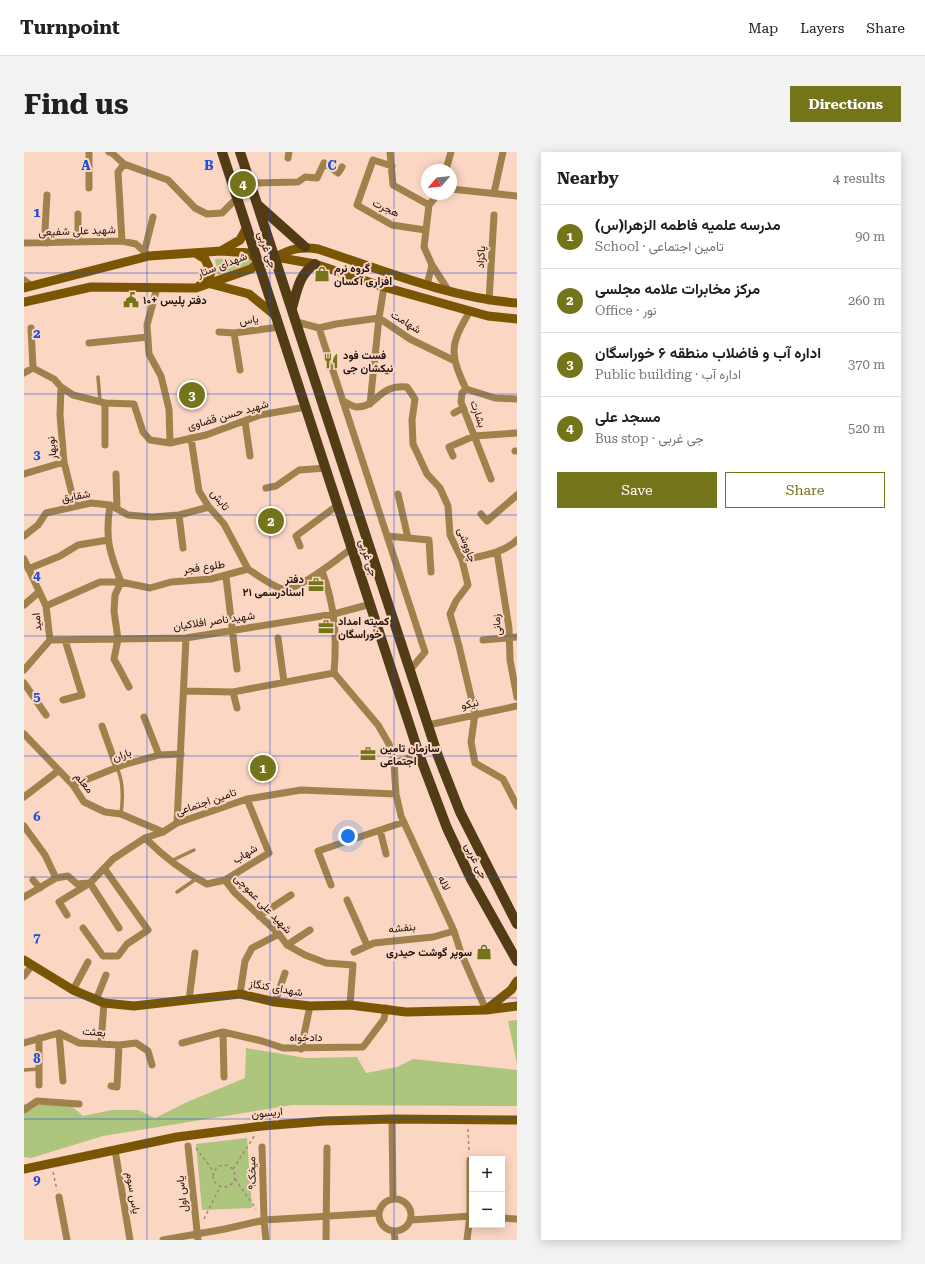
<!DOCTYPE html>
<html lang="en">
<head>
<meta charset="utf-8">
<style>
	:root { --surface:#fff; --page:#f2f2f2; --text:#202124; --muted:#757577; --line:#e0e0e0; --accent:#74751b }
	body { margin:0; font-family:"Roboto Serif",Vazirmatn,serif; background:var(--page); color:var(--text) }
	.controls { position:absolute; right:12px; bottom:12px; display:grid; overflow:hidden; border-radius:0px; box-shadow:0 2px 10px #0003 }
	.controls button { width:36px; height:36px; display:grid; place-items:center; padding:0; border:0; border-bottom:1px solid var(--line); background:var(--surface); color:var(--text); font:20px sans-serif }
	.compass { position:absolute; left:397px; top:12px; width:36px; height:36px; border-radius:50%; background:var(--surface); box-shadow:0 2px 10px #0003; rotate:242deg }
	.you { position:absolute; left:324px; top:684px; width:14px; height:14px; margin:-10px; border:3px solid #fff; border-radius:50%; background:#1a73e8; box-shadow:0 0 0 6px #1a73e833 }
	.badge { display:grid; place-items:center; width:26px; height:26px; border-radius:50%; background:var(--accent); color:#fff; font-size:13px; font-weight:700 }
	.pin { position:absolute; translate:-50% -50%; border:2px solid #fff; box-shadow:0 1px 4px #0006 }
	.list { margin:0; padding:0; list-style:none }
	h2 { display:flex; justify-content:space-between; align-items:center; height:52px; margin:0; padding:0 16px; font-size:17px }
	h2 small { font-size:13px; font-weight:400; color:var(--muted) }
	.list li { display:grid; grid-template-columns:26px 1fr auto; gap:12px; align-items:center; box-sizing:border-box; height:64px; padding:0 16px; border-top:1px solid var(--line) }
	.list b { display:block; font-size:15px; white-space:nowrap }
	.list p { margin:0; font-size:13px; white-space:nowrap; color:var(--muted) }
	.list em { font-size:13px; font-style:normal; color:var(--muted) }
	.actions { display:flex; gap:8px; padding:12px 16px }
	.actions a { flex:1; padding:9px 0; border:1px solid var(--accent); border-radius:0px; text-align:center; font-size:14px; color:var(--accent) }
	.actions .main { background:var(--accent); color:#fff }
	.map { position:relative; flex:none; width:493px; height:1088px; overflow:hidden; border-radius:0px }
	header { display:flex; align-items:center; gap:24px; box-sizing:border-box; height:56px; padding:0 20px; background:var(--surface); border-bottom:1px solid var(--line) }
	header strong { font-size:19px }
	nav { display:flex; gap:22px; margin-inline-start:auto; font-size:14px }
	.intro { display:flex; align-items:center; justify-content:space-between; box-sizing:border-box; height:96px; padding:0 24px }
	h1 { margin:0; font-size:28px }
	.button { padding:10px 18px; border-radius:0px; background:var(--accent); color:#fff; font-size:14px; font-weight:700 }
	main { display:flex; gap:24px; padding:0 24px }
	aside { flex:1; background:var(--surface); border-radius:0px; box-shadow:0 2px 10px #0003 }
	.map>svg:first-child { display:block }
</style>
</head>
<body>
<header>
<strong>Turnpoint</strong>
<nav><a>Map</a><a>Layers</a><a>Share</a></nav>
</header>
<div class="intro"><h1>Find us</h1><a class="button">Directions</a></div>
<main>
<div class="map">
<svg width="493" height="1088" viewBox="0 0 493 1088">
	<rect width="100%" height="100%" fill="#fbd6c3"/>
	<path fill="#adc57c" d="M 225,106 L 229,108 L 226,113 L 194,123 L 191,107 Z
		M 493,868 L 493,912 L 484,869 Z
		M 222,896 L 282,906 L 333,905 L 342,921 L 373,915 L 389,907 L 493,918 L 493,954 L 268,953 L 79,984 L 7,1006 L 0,1005 L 0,952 L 17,953 L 42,949 L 59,964 L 88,958 L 114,958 L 131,966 L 161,951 L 221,926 Z
		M 223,986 L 228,1056 L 178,1058 L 172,992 Z"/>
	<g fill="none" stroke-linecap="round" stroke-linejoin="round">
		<path stroke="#a18678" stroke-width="1.5" stroke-dasharray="3 3" stroke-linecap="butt" d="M 444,977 L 445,1001
			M 172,996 L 190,1020
			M189 1024a11 11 0 1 1 22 0a11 11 0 1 1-22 0Z
			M 209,1017 L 231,983
			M 29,1020 L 33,1038
			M 211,1027 L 232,1057
			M 180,1067 L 196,1035"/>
		<path stroke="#a0814c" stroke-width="3.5" d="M 74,225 L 76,249
			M 93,616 C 100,630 99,647 97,662
			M 147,709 L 170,698
			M 153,740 L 172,727
			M 0,918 L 15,917"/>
		<path stroke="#a0814c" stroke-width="7" d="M 65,0 L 65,36
			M 85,0 L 88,1 L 100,12 L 144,28 L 171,56 L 183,62 L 198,61 L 213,46
			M 366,0 L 369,33 L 405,53
			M 264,6 L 265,0
			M 368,14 L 349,8 L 333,53 L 368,73 L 401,78
			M 422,18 L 427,0
			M 227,31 L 274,30 L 281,25 L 293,26 L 300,11 L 314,21 L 318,15
			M 427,37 L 493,44
			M 470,41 L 479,0
			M 414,42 L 405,53 L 400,95 L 408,113 L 424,138
			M 23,43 L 21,78 L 23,91
			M 98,89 L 94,20 L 100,12
			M 54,90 L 54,62
			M 0,91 L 98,89 L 112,92 L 125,104
			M 120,101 L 129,65
			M 0,128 L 8,134
			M 403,133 L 408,113
			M 133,136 L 123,173 L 125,202 L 137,224 L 145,257 L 146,291
			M 465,149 L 470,63
			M 273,170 L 295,176 L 401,500 L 386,518
			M 7,176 L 9,216
			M 295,176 L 312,172 L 355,166 L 386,187 L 431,209
			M 195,180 L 210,181
			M 65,191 L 124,185
			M 216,218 L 210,181 L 256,175
			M 0,221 L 9,216 L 30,227 L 37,235 L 49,243 L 81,251 L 110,252 L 119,280 L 126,288 L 146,291 L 182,283 L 236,263 L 282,255
			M 37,235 L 36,263 L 40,310 L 51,354
			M 442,237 L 438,241 L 437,250 L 467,327
			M 442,237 C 425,201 426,193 446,159
			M 442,237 L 471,246 L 493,247
			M 319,249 C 323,251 329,255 333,255 C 354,255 354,232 383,235 L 391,247 L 388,268 L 389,292 L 403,322 L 416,336 L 424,354 L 426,383 L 438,408 L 444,433 L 432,449 L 426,462 L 435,494 L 451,562 L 447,590 L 451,611 L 479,627 L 493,654
			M 81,251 L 81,293
			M 346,252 L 355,166 L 360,135
			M 430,261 L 439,256
			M 221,269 L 226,304
			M 167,286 L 175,339 L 185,355 L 200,372 L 224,417
			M 491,299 L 493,299
			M 429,304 L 425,295 L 450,284 L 493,281
			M 0,322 L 40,310
			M 92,322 L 93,357
			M 242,336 L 252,334 L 275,318 L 302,316
			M 374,342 L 384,386
			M 86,353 C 81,386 85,399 97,430 L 91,443 L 90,459 L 94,487 L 90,507 L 105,535
			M 457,362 L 463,369 L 493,343
			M 155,363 L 159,396
			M 0,384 L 14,373 L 22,361 L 67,351 L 86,353 L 104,363 L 128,365 L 155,363 L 185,355
			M 363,384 L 405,388 L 407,420
			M 276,394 L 272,384 L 314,353
			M 473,400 L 485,476 L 486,508 L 493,545
			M 0,407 L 22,454 L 26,488
			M 438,408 C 456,404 479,402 493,388
			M 4,417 L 36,404 L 54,393 L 84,388
			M 298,419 C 311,454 313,484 310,521 L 354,573 L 365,592 L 370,611 L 372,642 L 377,664 L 430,779 L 437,801 L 462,858
			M 202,425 L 213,517
			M 0,453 L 15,440
			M 22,454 L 76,430 L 97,430 L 126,436 L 147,430 L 187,427 L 224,417 C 233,423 249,435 259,437 C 273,440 316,405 328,396
			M 254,486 L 260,530
			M 459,488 L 493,485
			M 0,518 L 26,488 L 162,486 L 310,462 L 347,452
			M 0,531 L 22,563
			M 160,539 L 209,540 L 310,521
			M 209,540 L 213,556
			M 39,548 L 58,543 L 41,488
			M 120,565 L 135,603
			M 404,573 L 493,554
			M 78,574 L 93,616
			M 0,582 L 49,633 L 60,650 L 81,660 L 97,662 L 139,680
			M 370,611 L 395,602
			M 49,633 L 99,613 L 135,603 L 157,602
			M 0,645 L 34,619
			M 153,671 L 162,486
			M 0,674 L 21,703 L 32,726
			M 356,678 L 362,702
			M 121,686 C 140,705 159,720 183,732 L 201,728 L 211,741 L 255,782 L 263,793 L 281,803 L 302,811 L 329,813 L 326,853
			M 9,728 L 16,736
			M 201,728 L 245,701 L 223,647
			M 307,733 L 294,699 L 380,670
			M 0,745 L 32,726 L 44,724 L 53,732 L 66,731 L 89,707 L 121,686 L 139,680 L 153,671 L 223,647 L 277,638 L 372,642
			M 323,748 L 343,793
			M 43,763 L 35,750 L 66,731 L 95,776
			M 235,764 L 267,743
			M 59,776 L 79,804 L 94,804 L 103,792 L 124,778 L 80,716
			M 263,793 L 286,778
			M 330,800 L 350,791 L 409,785 L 430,779
			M 0,824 L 8,813
			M 49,838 L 64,810
			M 216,842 L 221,809 L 228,796 L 255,782
			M 72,848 L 82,823
			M 165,848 L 171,801
			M 251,850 L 261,821
			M 199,880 L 200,925
			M 35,881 L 39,929
			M 0,891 L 35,881 L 55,891 L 95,893 L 112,891 L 124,899 L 128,913
			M 77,891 L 80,851
			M 158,891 L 199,880 L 238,889 L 259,896 L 339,895 L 360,867 L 362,856
			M 277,897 L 286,854
			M 15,933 L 15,886
			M 87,934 L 93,935 L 95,893
			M 0,958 L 13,949 L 55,952
			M 368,967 L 369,1046
			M 164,994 L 174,1088
			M 238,995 L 240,1068 L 242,1088
			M 91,998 L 106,1088
			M 35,1045 L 43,1088
			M355 1063a16 16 0 1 1 32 0a16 16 0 1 1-32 0Z
			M 478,1066 L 493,1067
			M 387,1068 L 448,1064
			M 370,1079 L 371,1088
			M 139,1088 L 201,1077 L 240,1068 L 355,1061
			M 302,1088 L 303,996
			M 443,1088 L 446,1064 L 446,1008"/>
		<path stroke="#7a5504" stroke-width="9" d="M 197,99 L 216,88 L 223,75
			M 171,101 L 181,107 L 187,120 L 185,126 L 175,134
			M 252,105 C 266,97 278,94 294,97 C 358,118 426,146 493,151
			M 252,105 L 291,112 L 360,135 L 464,164 L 493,167
			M 187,132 L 225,142 L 252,164
			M 0,136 L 125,104 L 197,99 L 226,101 L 235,110 L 227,117 L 172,136 L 67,135 L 0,150
			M 0,808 L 49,838 L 80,851 L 110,854 L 216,842 L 251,850 L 286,854 L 326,853 L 382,860 L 462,858 L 493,854
			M 463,857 L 487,838 L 493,829
			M 0,1017 L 153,985 L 238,974 L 300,969 L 368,967 L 493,968"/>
		<path stroke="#513c16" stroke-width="10" d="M 198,0 L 395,602 L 423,676 L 447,727 L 493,809
			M 216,0 L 414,604 L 436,660 L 493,772
			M 235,54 L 281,95
			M 268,156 C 273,139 275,122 291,112"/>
	</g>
	<path fill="none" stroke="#1d4ed8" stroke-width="1" stroke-opacity="0.55" d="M 123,0 L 123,1088M 246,0 L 246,1088M 370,0 L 370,1088M 0,121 L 493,121M 0,242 L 493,242M 0,363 L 493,363M 0,484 L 493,484M 0,604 L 493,604M 0,725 L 493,725M 0,846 L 493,846M 0,967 L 493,967"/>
	<defs>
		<symbol id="shop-bare" viewBox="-9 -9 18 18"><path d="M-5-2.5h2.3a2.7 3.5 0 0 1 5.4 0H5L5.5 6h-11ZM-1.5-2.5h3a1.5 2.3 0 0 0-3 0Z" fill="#74751b" stroke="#fbd6c3" stroke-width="2.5" paint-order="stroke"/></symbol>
		<symbol id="civic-bare" viewBox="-9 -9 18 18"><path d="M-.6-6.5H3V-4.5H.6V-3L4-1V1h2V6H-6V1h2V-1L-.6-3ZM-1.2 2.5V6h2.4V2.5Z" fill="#74751b" stroke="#fbd6c3" stroke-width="2.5" paint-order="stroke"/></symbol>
		<symbol id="restaurant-bare" viewBox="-9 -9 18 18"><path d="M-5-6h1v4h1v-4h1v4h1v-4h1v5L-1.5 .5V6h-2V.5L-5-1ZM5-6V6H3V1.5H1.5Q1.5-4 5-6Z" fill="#74751b" stroke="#fbd6c3" stroke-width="2.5" paint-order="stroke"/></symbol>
		<symbol id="office-bare" viewBox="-9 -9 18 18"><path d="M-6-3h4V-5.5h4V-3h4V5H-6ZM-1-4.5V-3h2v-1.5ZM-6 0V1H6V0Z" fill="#74751b" stroke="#fbd6c3" stroke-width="2.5" paint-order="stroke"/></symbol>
	</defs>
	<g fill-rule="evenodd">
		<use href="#shop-bare" x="287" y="111" width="22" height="22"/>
		<use href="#civic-bare" x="96" y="137" width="22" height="22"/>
		<use href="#restaurant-bare" x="296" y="198" width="22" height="22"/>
		<use href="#office-bare" x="281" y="422" width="22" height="22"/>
		<use href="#office-bare" x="291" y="464" width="22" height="22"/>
		<use href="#office-bare" x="333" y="591" width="22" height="22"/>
		<use href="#shop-bare" x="449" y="789" width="22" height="22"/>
	</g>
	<g text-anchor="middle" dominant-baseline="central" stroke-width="4" stroke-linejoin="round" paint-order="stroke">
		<g font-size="11" fill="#1d110a" stroke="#fbd6c3">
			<text transform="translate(362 56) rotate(25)">هجرت</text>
			<text transform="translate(53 79) rotate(-2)">شهید علی شفیعی</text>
			<text transform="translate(243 98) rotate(71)">جی غربی</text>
			<text transform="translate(457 105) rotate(-86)">پاکزاد</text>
			<text transform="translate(198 113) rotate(-21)">شهدای ستار</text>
			<text transform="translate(225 168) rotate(-7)">یاس</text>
			<text transform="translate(382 170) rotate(32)">شهامت</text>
			<text transform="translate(454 262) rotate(71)">بشارت</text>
			<text transform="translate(204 263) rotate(-16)">شهید حسن قضاوی</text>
			<text transform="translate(28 296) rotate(-96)">نوبهار</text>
			<text transform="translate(52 344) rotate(-10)">شقایق</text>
			<text transform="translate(196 348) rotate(52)">تابش</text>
			<text transform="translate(443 393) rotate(70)">چاووشی</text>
			<text transform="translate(344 406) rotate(72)">جی غربی</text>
			<text transform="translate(180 415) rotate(-8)">طلوع فجر</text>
			<text transform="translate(190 469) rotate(-8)">شهید ناصر افلاکیان</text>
			<text transform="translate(13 470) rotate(-96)">امید</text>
			<text transform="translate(473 473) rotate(-95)">زمانی</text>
			<text transform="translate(446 552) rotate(-12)">نیکو</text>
			<text transform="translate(98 603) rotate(-19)">باران</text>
			<text transform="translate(60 631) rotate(50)">معلم</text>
			<text transform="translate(182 650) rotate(-19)">تامین اجتماعی</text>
			<text transform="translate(221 702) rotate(-31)">شهاب</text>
			<text transform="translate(452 709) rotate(64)">جی غربی</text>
			<text transform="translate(420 731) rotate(65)">لاله</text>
			<text transform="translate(239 752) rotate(46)">شهید علی عموچی</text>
			<text transform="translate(378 776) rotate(-6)">بنفشه</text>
			<text transform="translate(252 836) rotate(10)">شهدای کنگاز</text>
			<text transform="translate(70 880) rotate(5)">بعثت</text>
			<text x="282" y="885">دادخواه</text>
			<text transform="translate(243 961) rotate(-6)">اریسون</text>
			<text transform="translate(228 1021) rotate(-91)">میخک۹</text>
			<text transform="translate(109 1041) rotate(80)">یاس سوم</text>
			<text transform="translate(158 1042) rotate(-96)">یاس اول</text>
		</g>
		<g font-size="11" font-weight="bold" fill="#1d110a" stroke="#fbd6c3" text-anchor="start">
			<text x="310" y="116">گروه نرم<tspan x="310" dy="13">افزاری آکسان</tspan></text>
			<text x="119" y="148">دفتر پلیس +۱۰</text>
			<text x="319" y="203">فست فود<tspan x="319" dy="13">نیکشان جی</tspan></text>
			<text x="280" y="427" text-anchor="end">دفتر<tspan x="280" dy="13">اسنادرسمی ۲۱</tspan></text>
			<text x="314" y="469">کمیته امداد<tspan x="314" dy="13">خوراسگان</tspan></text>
			<text x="356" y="596">سازمان تامین<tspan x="356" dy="13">اجتماعی</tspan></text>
			<text x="448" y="800" text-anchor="end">سوپر گوشت حیدری</text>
		</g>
	</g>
	<g font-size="13" text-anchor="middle" font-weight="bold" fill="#1d4ed8" stroke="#fbd6c3" stroke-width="4" stroke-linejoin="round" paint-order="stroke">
		<text x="62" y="18">A</text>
		<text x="185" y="18">B</text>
		<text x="308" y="18">C</text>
		<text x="13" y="65">1</text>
		<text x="13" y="186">2</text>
		<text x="13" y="307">3</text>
		<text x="13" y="428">4</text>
		<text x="13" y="549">5</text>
		<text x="13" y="669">6</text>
		<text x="13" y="790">7</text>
		<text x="13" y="911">8</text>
		<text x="13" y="1032">9</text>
	</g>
</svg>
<div class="controls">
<button>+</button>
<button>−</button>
</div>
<svg class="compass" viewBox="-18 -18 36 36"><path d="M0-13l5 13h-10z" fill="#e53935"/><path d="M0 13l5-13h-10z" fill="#757577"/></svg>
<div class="you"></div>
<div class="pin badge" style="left:239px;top:616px">1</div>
<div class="pin badge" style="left:247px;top:369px">2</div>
<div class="pin badge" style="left:168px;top:243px">3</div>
<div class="pin badge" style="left:219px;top:32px">4</div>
</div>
<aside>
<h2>Nearby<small>4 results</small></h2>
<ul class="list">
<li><span class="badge">1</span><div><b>مدرسه علمیه فاطمه الزهرا(س)</b><p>School · تامین اجتماعی</p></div><em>90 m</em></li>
<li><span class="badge">2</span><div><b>مرکز مخابرات علامه مجلسی</b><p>Office · نور</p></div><em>260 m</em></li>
<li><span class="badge">3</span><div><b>اداره آب و فاضلاب منطقه ۶ خوراسگان</b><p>Public building · اداره آب</p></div><em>370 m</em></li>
<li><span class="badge">4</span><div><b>مسجد علی</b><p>Bus stop · جی غربی</p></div><em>520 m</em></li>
</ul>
<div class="actions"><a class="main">Save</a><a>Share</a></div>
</aside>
</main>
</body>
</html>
